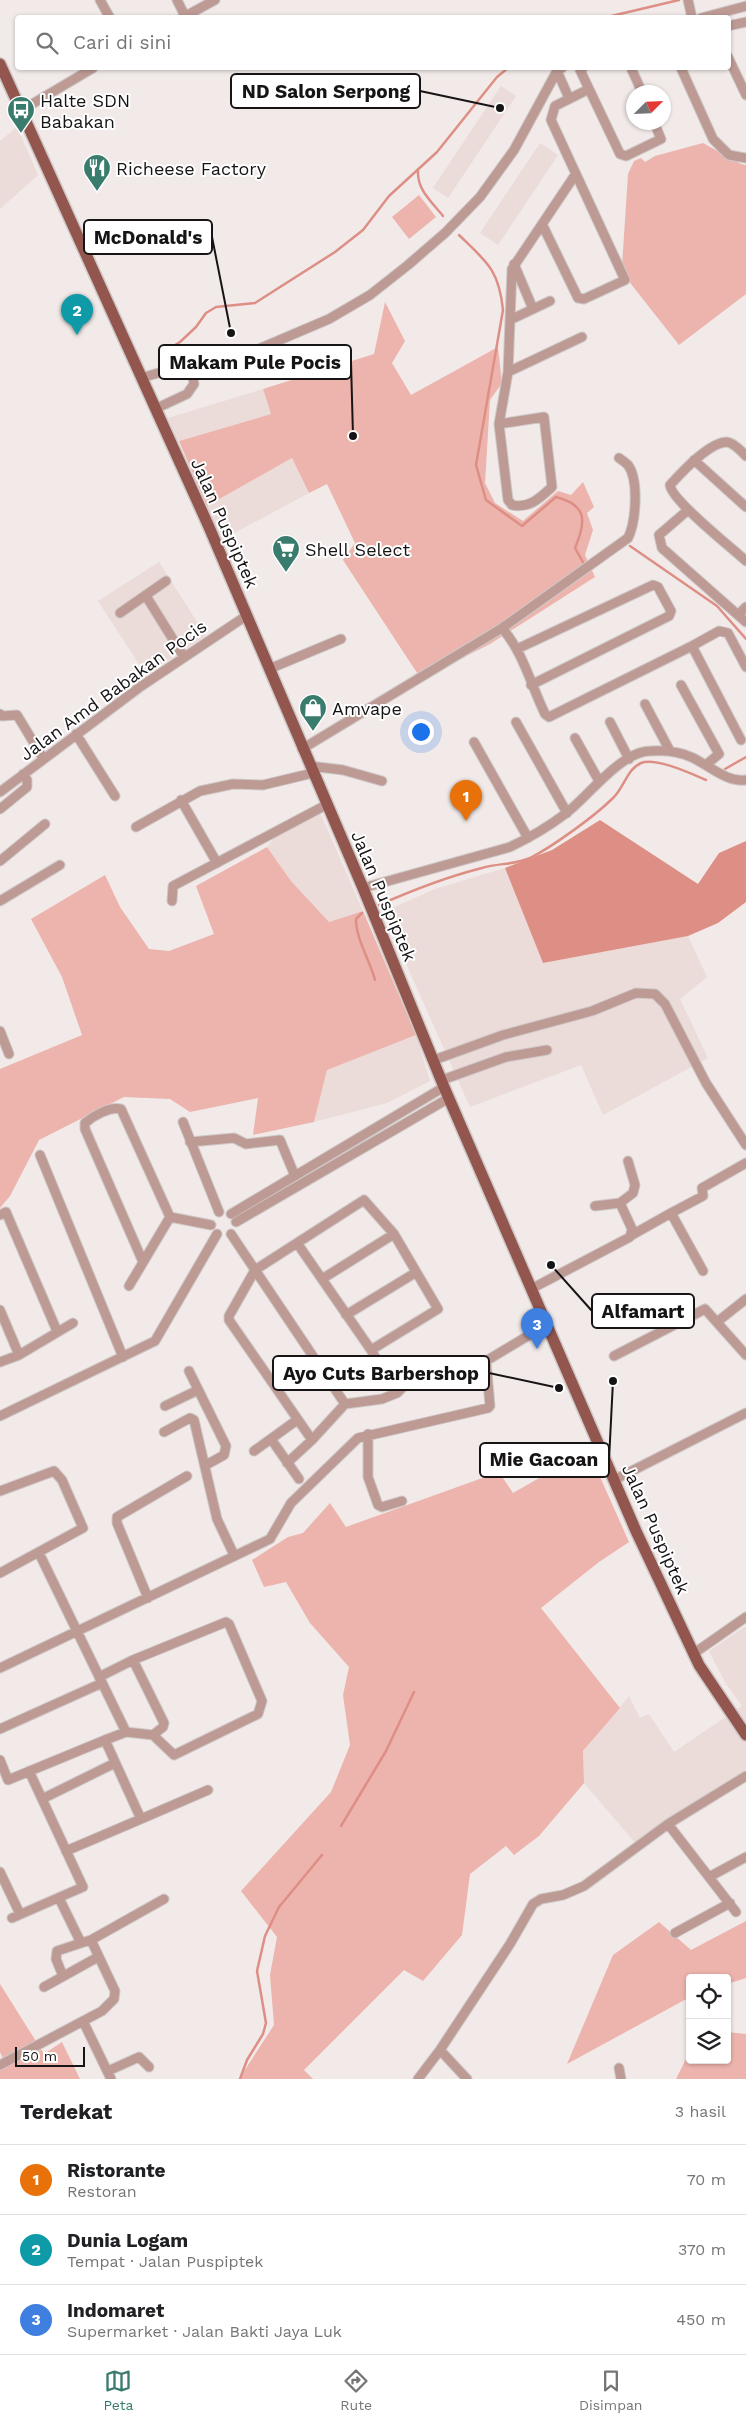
<!DOCTYPE html>
<html lang="id">
<head>
<meta charset="utf-8">
<style>
	:root { --surface:#fff; --page:#f6f6f6; --text:#202124; --muted:#757577; --line:#e0e0e0; --accent:#397b6d }
	body { margin:0; font-family:"Work Sans",sans-serif; background:var(--page); color:var(--text) }
	.controls { position:absolute; right:15px; bottom:15px; display:grid; overflow:hidden; border-radius:5px; box-shadow:0 1px 4px #0004 }
	.controls button { width:45px; height:45px; display:grid; place-items:center; padding:0; border:0; border-bottom:1px solid var(--line); background:var(--surface); color:var(--text); font:25px sans-serif }
	.compass { position:absolute; left:626px; top:85px; width:45px; height:45px; border-radius:50%; background:var(--surface); box-shadow:0 1px 4px #0004; rotate:66deg }
	.scale { position:absolute; left:15px; bottom:12px; width:70px; box-sizing:border-box; padding-left:5px; border:2px solid #161414; border-top:0; font-size:14px; line-height:18px; white-space:nowrap; color:#161414; -webkit-text-stroke:4px #fff; paint-order:stroke }
	.you { position:absolute; left:420px; top:731px; width:18px; height:18px; margin:-12px; border:4px solid #fff; border-radius:50%; background:#1a73e8; box-shadow:0 0 0 8px #1a73e833 }
	.badge { display:grid; place-items:center; width:32px; height:32px; border-radius:50%; background:var(--accent); color:#fff; font-size:16px; font-weight:700 }
	.pin { position:absolute; translate:-50% -41px; filter:drop-shadow(0 1px 2px #0008) }
	.pin::after { content:''; position:absolute; top:26px; width:18px; height:15px; background:inherit; clip-path:polygon(0 0,100% 0,50% 100%) }
	.list { margin:0; padding:0; list-style:none }
	h2 { display:flex; justify-content:space-between; align-items:center; height:65px; margin:0; padding:0 20px; font-size:21px }
	h2 small { font-size:16px; font-weight:400; color:var(--muted) }
	.list li { display:grid; grid-template-columns:32px 1fr auto; gap:15px; align-items:center; box-sizing:border-box; height:70px; padding:0 20px; border-top:1px solid var(--line) }
	.list b { display:block; font-size:19px; white-space:nowrap }
	.list p { margin:0; font-size:16px; white-space:nowrap; color:var(--muted) }
	.list em { font-size:16px; font-style:normal; color:var(--muted) }
	.icon { flex:none; width:28px; height:28px; fill:none; stroke:currentColor; stroke-width:2; stroke-linecap:round; stroke-linejoin:round }
	.map { position:relative; flex:none; width:746px; height:2079px; overflow:hidden }
	.search { position:absolute; background:var(--surface); box-shadow:0 1px 4px #0004; left:15px; right:15px; top:15px; height:55px; display:flex; align-items:center; gap:12px; box-sizing:border-box; padding:0 18px; border-radius:5px; color:var(--muted); font-size:19px }
	.sheet { height:275px; background:var(--surface) }
	nav { display:flex; justify-content:space-around; align-items:center; box-sizing:border-box; height:70px; border-top:1px solid var(--line); background:var(--surface); font-size:14px; color:var(--muted) }
	nav a { display:grid; justify-items:center; gap:2px }
	nav .on { color:var(--accent) }
	.map>svg:first-child { display:block }
</style>
</head>
<body>
<div class="map">
<svg width="746" height="2079" viewBox="0 0 746 2079">
	<rect width="100%" height="100%" fill="#f1eae9"/>
	<path fill="#ebdbd9" d="M 501,86 L 516,96 L 448,198 L 433,188 Z
		M 17,127 L 38,175 L 0,209 L 0,141 Z
		M 540,143 L 558,155 L 498,245 L 480,233 Z
		M 263,389 L 271,414 L 178,441 L 168,418 Z
		M 292,458 L 309,493 L 223,539 L 207,506 Z
		M 159,562 L 206,636 L 146,675 L 98,601 Z
		M 319,810 L 363,911 L 329,922 L 291,881 L 267,847 L 282,828 Z
		M 505,868 L 543,963 L 688,936 L 707,977 L 680,999 L 708,1058 L 603,1115 L 581,1065 L 470,1107 L 383,912 L 435,889 Z
		M 416,1035 L 430,1081 L 387,1103 L 314,1122 L 327,1070 Z
		M 746,1626 L 746,1770 L 673,1816 L 637,1845 L 584,1783 L 583,1752 L 629,1696 L 640,1718 L 649,1714 L 674,1752 L 742,1706 L 726,1684 L 709,1651 Z"/>
	<path fill="#ecb4ac" d="M 703,143 L 741,164 L 746,165 L 746,294 L 679,345 L 631,284 L 622,266 L 628,174 L 634,161 L 641,158 L 645,162 L 655,156 Z
		M 419,195 L 436,217 L 409,239 L 392,217 Z
		M 385,302 L 405,341 L 392,363 L 411,395 L 498,347 L 502,383 L 490,400 L 485,483 L 495,503 L 523,521 L 558,491 L 571,495 L 583,482 L 594,507 L 587,513 L 593,530 L 585,555 L 595,577 L 490,644 L 421,679 L 343,560 L 355,543 L 327,484 L 309,493 L 292,458 L 207,506 L 179,441 L 271,414 L 263,389 L 374,354 Z
		M 267,847 L 291,881 L 329,922 L 363,911 L 416,1035 L 327,1070 L 314,1122 L 253,1135 L 258,1098 L 190,1112 L 170,1099 L 124,1097 L 39,1140 L 10,1196 L 0,1208 L 0,1069 L 82,1035 L 62,977 L 31,919 L 105,875 L 120,907 L 149,949 L 169,951 L 214,934 L 196,886 Z
		M 588,1450 L 629,1542 L 599,1562 L 541,1608 L 620,1708 L 583,1751 L 584,1783 L 539,1836 L 514,1855 L 506,1846 L 470,1874 L 462,1935 L 423,1981 L 404,1970 L 304,2070 L 313,2079 L 239,2079 L 274,2025 L 270,1975 L 277,1937 L 241,1891 L 331,1792 L 350,1745 L 343,1695 L 349,1667 L 310,1623 L 286,1582 L 264,1587 L 252,1560 L 288,1537 L 303,1533 L 330,1503 L 346,1527 L 499,1472 L 513,1493 Z
		M 746,1921 L 746,1978 L 727,1984 L 727,1978 L 690,1978 L 690,1997 L 567,2064 L 613,1955 L 659,1922 L 691,1950 Z
		M 0,1984 L 44,2054 L 62,2042 L 80,2079 L 0,2079 L 0,2069 L 6,2065 L 0,2052 Z
		M 727,2032 L 746,2034 L 746,2079 L 676,2079 L 690,2051 L 690,2060 L 727,2060 Z"/>
	<path fill="#de8f85" d="M 600,820 L 698,884 L 719,853 L 746,841 L 746,902 L 718,923 L 688,936 L 543,963 L 505,868 L 552,850 Z"/>
	<g fill="none" stroke-linecap="round" stroke-linejoin="round">
		<path stroke="#de8f85" stroke-width="2.5" d="M 603,18 L 679,0
			M 418,171 C 417,190 432,202 443,216
			M 459,235 C 487,262 499,270 503,310 L 476,465 L 486,500 L 522,526 L 556,497 C 588,505 586,522 575,548 L 584,564
			M 167,350 L 180,342 L 196,327 L 206,313 L 216,307 L 255,303 L 335,252 L 363,230 L 389,196 L 437,152 L 497,77 L 508,68
			M 630,546 L 717,606 L 746,639
			M 725,769 L 746,757
			M 379,905 C 413,890 446,877 482,868 C 498,863 514,865 530,858 C 552,847 595,816 613,798 C 624,788 627,769 641,763 C 656,757 692,774 706,780
			M 362,913 L 356,919 C 356,940 370,960 375,980
			M 341,1826 L 386,1751 L 414,1692
			M 240,2079 L 247,2060 L 263,2034 L 266,2023 L 257,1971 L 265,1936 L 279,1907 L 322,1855"/>
		<defs>
			<path id="minor" d="M 100,0 L 110,18
				M 177,0 L 185,16
				M 688,0 L 692,18
				M 182,18 L 215,0
				M 701,18 L 746,6
				M 728,26 L 746,22
				M 728,57 L 746,95
				M 583,68 L 580,70 L 620,154 L 626,156 L 661,139 L 654,122
				M 631,68 L 642,92
				M 681,68 L 713,139 L 729,155 L 746,158
				M 557,71 L 569,98
				M 22,110 L 93,68
				M 542,224 L 578,298 L 584,299 L 625,280 L 551,120 L 555,106 L 589,89
				M 514,264 L 533,309
				M 512,319 L 550,301
				M 508,372 L 582,337
				M 193,377 L 329,319 L 370,295 L 408,265 L 445,233 L 480,197 L 514,150 L 557,71 L 562,68
				M 141,378 L 179,367 L 185,368 L 193,377 L 194,384 L 187,394 L 155,409
				M 499,424 L 544,417 L 552,487 C 540,498 529,509 512,505 L 508,500 L 499,424 L 508,372 L 512,269 L 575,175
				M 746,456 C 741,451 734,443 727,442 C 709,442 681,473 670,485 C 671,500 732,548 746,561
				M 694,460 L 746,507
				M 688,510 L 659,535 L 662,548 L 746,622
				M 146,596 L 184,657
				M 120,613 L 166,581
				M 738,615 L 746,607
				M 502,628 C 523,652 531,685 545,714 L 549,717 L 692,646 L 741,740
				M 692,646 L 719,631 L 728,633 L 746,667
				M 517,649 L 653,585 L 658,587 L 671,611 L 669,616 L 531,685
				M 269,669 L 341,639
				M 681,685 L 719,754 L 707,764
				M 645,704 L 670,751
				M 0,714 L 2,716 L 17,715 L 43,758
				M 516,722 L 567,813
				M 610,722 L 629,759
				M 76,734 L 115,796
				M 575,738 L 599,781
				M 474,742 L 528,838
				M 302,749 L 502,628 L 628,538 C 636,522 639,480 628,465 C 626,463 622,460 619,458
				M 310,766 L 343,770 L 382,781
				M 0,792 L 140,687 L 246,616
				M 181,800 L 217,863
				M 0,809 L 27,787 L 27,780 L 23,774
				M 136,827 L 200,791 L 233,784 L 263,785 L 313,773
				M 0,861 L 45,824
				M 363,888 L 510,847 C 529,838 548,827 565,814 C 587,798 621,751 650,751 C 664,750 678,751 691,757 C 709,765 727,783 746,780
				M 0,901 L 60,865
				M 172,901 L 173,886 L 326,805
				M 0,1031 L 9,1054
				M 434,1060 L 503,1035 L 592,1011 L 636,993 L 655,994 L 665,1004 L 706,1083 L 746,1145
				M 442,1080 L 506,1057 L 547,1050
				M 183,1122 L 219,1212
				M 190,1142 L 234,1138 L 246,1144 L 280,1140 L 295,1176
				M 40,1155 L 123,1357
				M 595,1206 L 620,1203 L 633,1193 L 635,1185 L 628,1161
				M 231,1214 L 444,1087
				M 0,1215 L 6,1212 L 57,1331
				M 236,1222 L 449,1098
				M 231,1234 L 345,1404
				M 632,1235 L 671,1213
				M 297,1243 L 371,1350 L 397,1393
				M 143,1262 L 85,1129 L 85,1123 C 93,1116 110,1106 121,1109 L 170,1217
				M 703,1271 L 671,1213 L 703,1196 L 702,1188 L 746,1163
				M 322,1279 L 394,1234
				M 129,1286 L 170,1217 L 211,1225
				M 531,1289 L 630,1237 L 632,1229 L 620,1203
				M 0,1310 L 19,1355
				M 346,1315 L 415,1273
				M 717,1322 L 746,1299
				M 614,1356 L 705,1309 L 746,1355
				M 0,1362 L 19,1355 L 73,1323
				M 189,1371 L 226,1446 L 224,1455 L 206,1465
				M 165,1406 L 198,1390
				M 0,1416 L 155,1341 L 217,1234
				M 164,1432 L 190,1418 L 194,1420 L 217,1519 L 234,1555
				M 368,1434 L 368,1477 L 378,1505 L 382,1507 L 402,1501
				M 271,1439 L 299,1479
				M 312,1440 L 229,1320 L 229,1316 L 255,1270 L 364,1200 L 394,1234 L 438,1309 L 371,1350
				M 254,1451 L 297,1420
				M 287,1463 L 312,1440 L 345,1404 L 382,1399 L 397,1393 L 415,1375
				M 614,1480 L 746,1413
				M 0,1491 L 54,1471 L 62,1480 L 83,1528 L 0,1573
				M 39,1553 L 126,1732
				M 148,1598 L 117,1523 L 117,1517 L 187,1476
				M 693,1654 L 746,1617
				M 133,1660 L 164,1723 L 163,1727 L 153,1735
				M 0,1668 L 270,1539 L 291,1503 L 358,1438 L 488,1408 L 490,1406 L 486,1361 L 546,1325
				M 99,1677 L 133,1660 L 226,1622 L 229,1624 L 262,1701 L 258,1714 L 174,1755 L 153,1735 L 126,1732 L 105,1740
				M 0,1729 L 102,1683
				M 0,1760 L 8,1780 L 105,1740 L 141,1819 L 208,1790
				M 42,1799 L 115,1763
				M 668,1824 L 736,1912
				M 66,1851 L 141,1819
				M 0,1872 L 20,1914
				M 709,1877 L 746,1857
				M 59,1898 L 81,1943 L 91,1940
				M 12,1918 L 83,1887 L 29,1771
				M 675,1933 L 730,1903
				M 63,1976 L 56,1959 L 57,1951 L 81,1943
				M 44,1987 L 98,1957
				M 83,2021 L 111,2079
				M 440,2050 L 467,2079
				M 0,2065 L 102,2011 L 114,1999 L 115,1991 L 91,1940 L 164,1899
				M 619,2068 L 621,2079
				M 108,2071 L 139,2057 L 149,2067
				M 418,2079 L 440,2050 L 510,1944 L 533,1904 L 541,1899 L 563,1895 L 584,1886 L 668,1824 L 746,1776"/>
			<path id="major" d="M 0,64 L 209,527 L 363,888 L 444,1087 L 636,1531 L 699,1665 L 746,1735"/>
		</defs>
		<use href="#minor" stroke="#cec8c7" stroke-width="11"/>
		<use href="#major" stroke="#cec8c7" stroke-width="14"/>
		<use href="#minor" stroke="#be9a95" stroke-width="9"/>
		<use href="#major" stroke="#93564e" stroke-width="11"/>
	</g>
	<defs>
		<symbol id="bus-pin" viewBox="-11 -11 22 30"><path d="M0 17L-7.5 6A9.5 9.5 0 1 1 7.5 6Z" fill="#397b6d" stroke="#fff"/><path d="M-5-6H5V4H4V6H2V4H-2V6H-4V4H-5ZM-3.5-4V0h7V-4ZM-3.5 1.2v1.5H-2V1.2ZM2 1.2v1.5H3.5V1.2Z" fill="#fff"/></symbol>
		<symbol id="restaurant-pin" viewBox="-11 -11 22 30"><path d="M0 17L-7.5 6A9.5 9.5 0 1 1 7.5 6Z" fill="#397b6d" stroke="#fff"/><path d="M-5-6h1v4h1v-4h1v4h1v-4h1v5L-1.5 .5V6h-2V.5L-5-1ZM5-6V6H3V1.5H1.5Q1.5-4 5-6Z" fill="#fff"/></symbol>
		<symbol id="supermarket-pin" viewBox="-11 -11 22 30"><path d="M0 17L-7.5 6A9.5 9.5 0 1 1 7.5 6Z" fill="#397b6d" stroke="#fff"/><path d="M-6-5.5h2.5l.6 2H6L4.5 2H-2.5L-4.4-4H-6ZM-1.5 3.2a1.3 1.3 0 1 0 .1 0ZM3 3.2a1.3 1.3 0 1 0 .1 0Z" fill="#fff"/></symbol>
		<symbol id="shop-pin" viewBox="-11 -11 22 30"><path d="M0 17L-7.5 6A9.5 9.5 0 1 1 7.5 6Z" fill="#397b6d" stroke="#fff"/><path d="M-5-2.5h2.3a2.7 3.5 0 0 1 5.4 0H5L5.5 6h-11ZM-1.5-2.5h3a1.5 2.3 0 0 0-3 0Z" fill="#fff"/></symbol>
	</defs>
	<g fill-rule="evenodd">
		<use href="#bus-pin" x="5" y="94" width="32" height="43"/>
		<use href="#restaurant-pin" x="81" y="152" width="32" height="43"/>
		<use href="#supermarket-pin" x="270" y="533" width="32" height="43"/>
		<use href="#shop-pin" x="297" y="692" width="32" height="43"/>
	</g>
	<g text-anchor="middle" dominant-baseline="central" stroke-width="4" stroke-linejoin="round" paint-order="stroke">
		<g font-size="18" fill="#161414" stroke="#fff" text-anchor="start">
			<text x="40" y="100">Halte SDN<tspan x="40" dy="21">Babakan</tspan></text>
			<text x="116" y="168">Richeese Factory</text>
			<text x="305" y="549">Shell Select</text>
			<text x="332" y="708">Amvape</text>
		</g>
		<g font-size="18" fill="#161414" stroke="#fff">
			<text transform="translate(225 523) rotate(66)">Jalan Puspiptek</text>
			<text transform="translate(113 690) rotate(-36)">Jalan Amd Babakan Pocis</text>
			<text transform="translate(384 896) rotate(67)">Jalan Puspiptek</text>
			<text transform="translate(656 1529) rotate(66)">Jalan Puspiptek</text>
		</g>
	</g>
	<path fill="none" stroke="#161414" stroke-width="2" d="M500 108L420 91M231 333L212 237M353 436L351 362M551 1265L592 1311M559 1388L489 1373M613 1381L609 1460"/>
	<g fill="#161414" stroke="#fff" stroke-width="2">
		<circle cx="500" cy="108" r="5"/>
		<circle cx="231" cy="333" r="5"/>
		<circle cx="353" cy="436" r="5"/>
		<circle cx="551" cy="1265" r="5"/>
		<circle cx="559" cy="1388" r="5"/>
		<circle cx="613" cy="1381" r="5"/>
	</g>
	<g fill="#fff" stroke="#161414" stroke-width="2">
		<rect x="231" y="74" width="189" height="34" rx="5"/>
		<rect x="84" y="220" width="128" height="34" rx="5"/>
		<rect x="159" y="345" width="192" height="34" rx="5"/>
		<rect x="592" y="1294" width="102" height="34" rx="5"/>
		<rect x="273" y="1356" width="216" height="34" rx="5"/>
		<rect x="480" y="1443" width="129" height="34" rx="5"/>
	</g>
	<g font-size="19" text-anchor="middle" font-weight="bold" fill="#161414">
		<text x="326" y="98">ND Salon Serpong</text>
		<text x="148" y="244">McDonald's</text>
		<text x="255" y="369">Makam Pule Pocis</text>
		<text x="643" y="1318">Alfamart</text>
		<text x="381" y="1380">Ayo Cuts Barbershop</text>
		<text x="544" y="1466">Mie Gacoan</text>
	</g>
</svg>
<div class="controls">
<button><svg class="icon" aria-label="locate" viewBox="0 0 24 24"><circle cx="12" cy="12" r="6"/><path d="M12 2v4M12 18v4M2 12h4M18 12h4"/></svg></button>
<button><svg class="icon" aria-label="layers" viewBox="0 0 24 24"><path d="M12 4l9 5-9 5-9-5zM3 14l9 5 9-5"/></svg></button>
</div>
<svg class="compass" viewBox="-18 -18 36 36"><path d="M0-13l5 13h-10z" fill="#e53935"/><path d="M0 13l5-13h-10z" fill="#757577"/></svg>
<div class="scale">50 m</div>
<div class="you"></div>
<div class="pin badge" style="left:466px;top:821px;background:#e8710a">1</div>
<div class="pin badge" style="left:77px;top:335px;background:#0f9aa8">2</div>
<div class="pin badge" style="left:537px;top:1349px;background:#3f7fe0">3</div>
<div class="search"><svg class="icon" aria-label="search" viewBox="0 0 24 24"><circle cx="10" cy="10" r="6"/><path d="M15 15l6 6"/></svg>Cari di sini</div>
</div>
<section class="sheet">
<h2>Terdekat<small>3 hasil</small></h2>
<ul class="list">
<li><span class="badge" style="background:#e8710a">1</span><div><b>Ristorante</b><p>Restoran</p></div><em>70 m</em></li>
<li><span class="badge" style="background:#0f9aa8">2</span><div><b>Dunia Logam</b><p>Tempat · Jalan Puspiptek</p></div><em>370 m</em></li>
<li><span class="badge" style="background:#3f7fe0">3</span><div><b>Indomaret</b><p>Supermarket · Jalan Bakti Jaya Luk</p></div><em>450 m</em></li>
</ul>
</section>
<nav>
<a class="on"><svg class="icon" aria-label="map" viewBox="0 0 24 24"><path d="M3 6l6-2 6 2 6-2v14l-6 2-6-2-6 2zM9 4v14M15 6v14"/></svg>Peta</a>
<a><svg class="icon" aria-label="directions" viewBox="0 0 24 24"><path d="M12 3l9 9-9 9-9-9zM9 14v-3h6M13 9l2 2-2 2"/></svg>Rute</a>
<a><svg class="icon" aria-label="saved" viewBox="0 0 24 24"><path d="M7 4h10v16l-5-4-5 4z"/></svg>Disimpan</a>
</nav>
</body>
</html>
